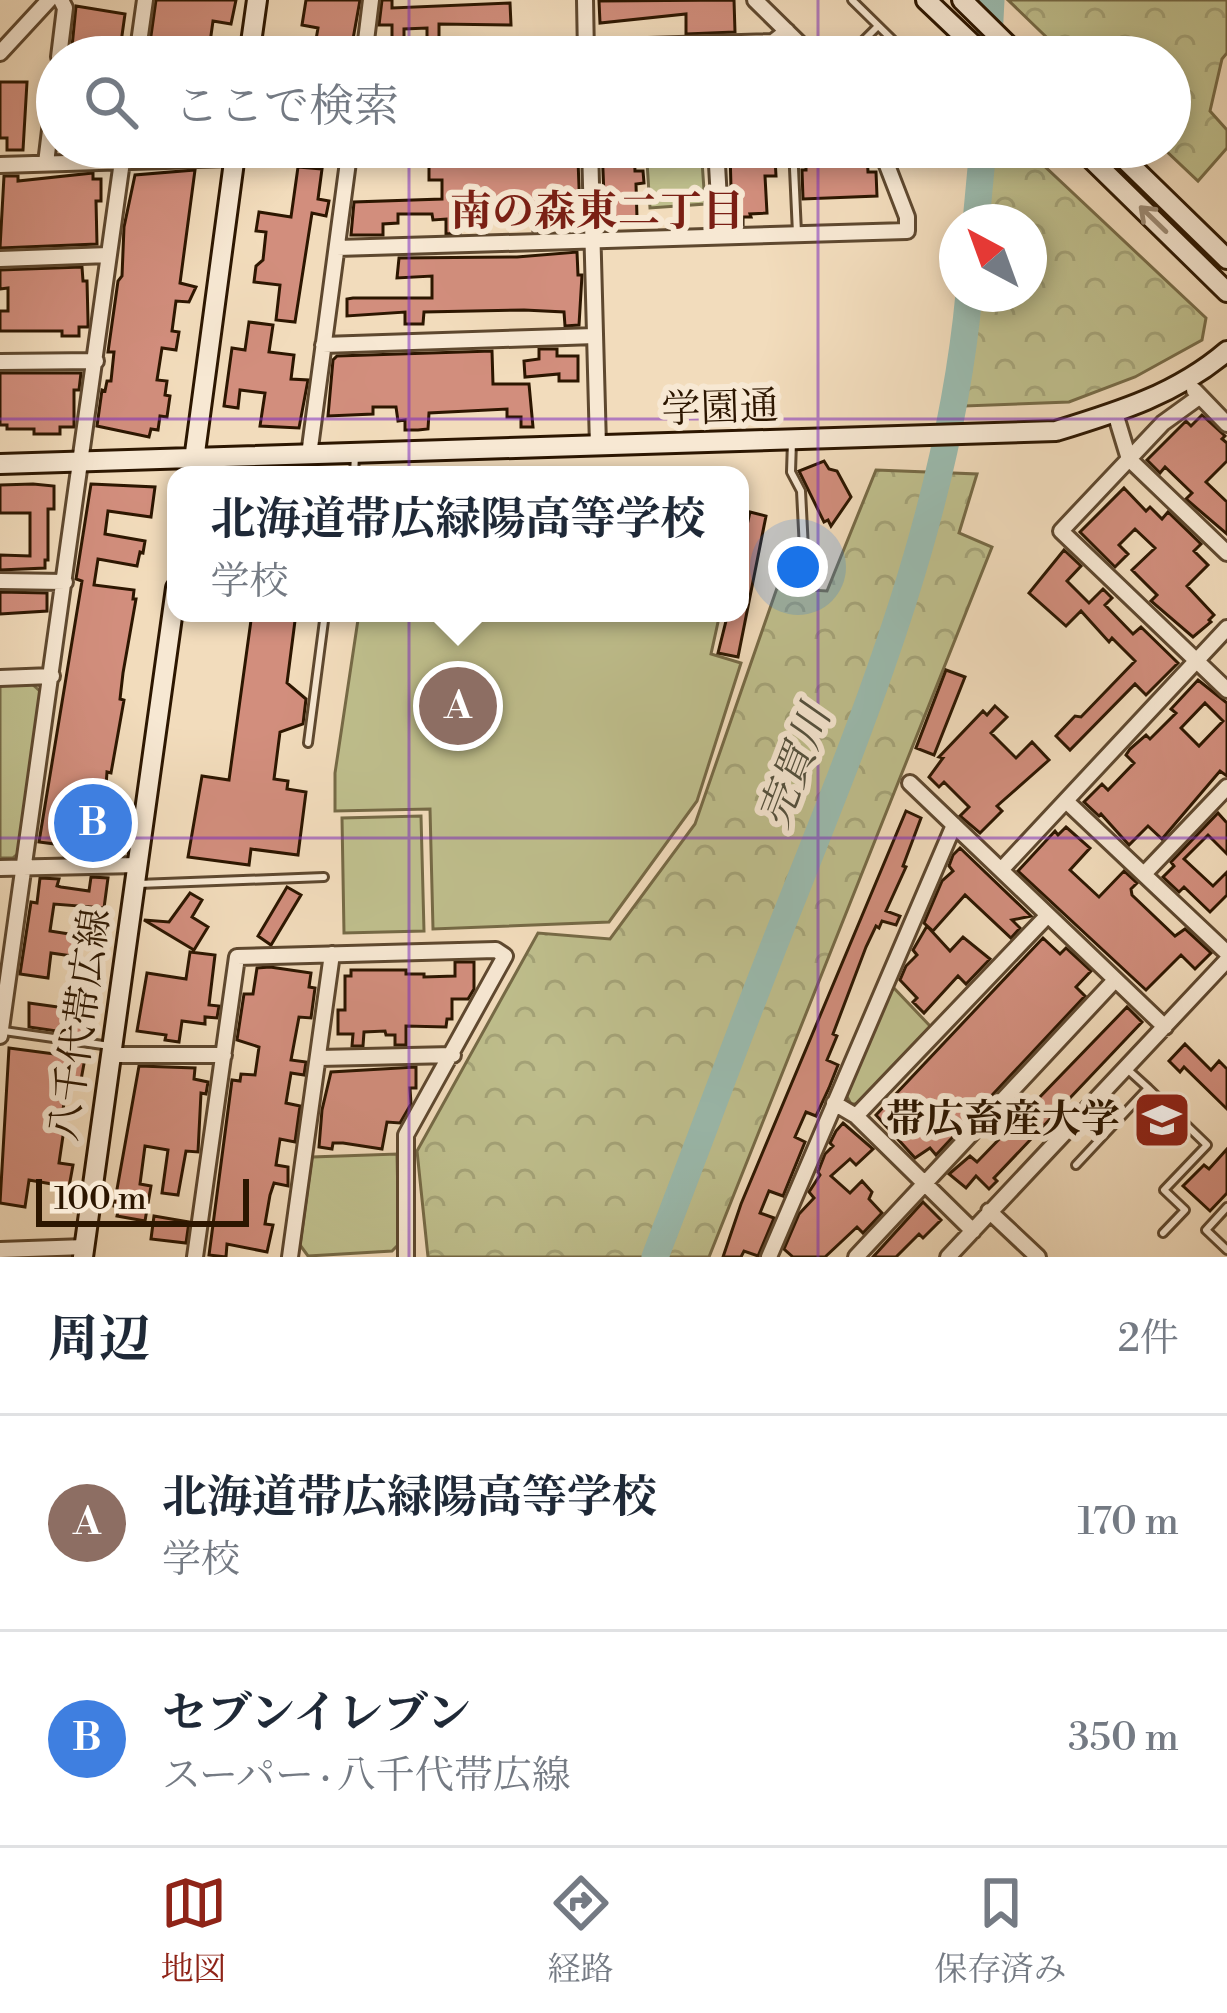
<!DOCTYPE html>
<html lang="ja">
<head>
<meta charset="utf-8">
<style>
	:root { --surface:#fff; --page:#f2f2f3; --text:#1f2937; --muted:#747a83; --line:#e0e1e3; --accent:#8f2418 }
	body { margin:0; font-family:"Libre Bodoni","Noto Serif JP",serif; background:var(--page); color:var(--text) }
	.compass { position:absolute; left:939px; top:204px; width:108px; height:108px; border-radius:50%; background:var(--surface); box-shadow:0 6px 18px #0003; rotate:319deg }
	.scale { position:absolute; left:36px; bottom:30px; width:213px; box-sizing:border-box; padding-left:12px; border:6px solid #2c1600; border-top:0; font-size:33px; line-height:42px; white-space:nowrap; color:#2c1600; -webkit-text-stroke:9px #f7e8d3; paint-order:stroke }
	.you { position:absolute; left:798px; top:567px; width:42px; height:42px; margin:-30px; border:9px solid #fff; border-radius:50%; background:#1a73e8; box-shadow:0 0 0 18px #1a73e833 }
	.badge { display:grid; place-items:center; width:78px; height:78px; border-radius:50%; background:var(--accent); color:#fff; font-size:39px; font-weight:700 }
	.pin { position:absolute; translate:-50% -50%; border:6px solid #fff; box-shadow:0 3px 12px #0006 }
	.popup { position:absolute; left:167px; top:466px; width:582px; height:156px; box-sizing:border-box; display:grid; place-content:center; border-radius:24px; background:var(--surface); filter:drop-shadow(0 3px 9px #0005); font-size:39px; white-space:nowrap; color:var(--muted) }
	.popup b { font-size:45px; color:var(--text) }
	.popup::after { content:''; position:absolute; left:50%; top:100%; margin-left:-24px; border:24px solid transparent; border-top-color:var(--surface) }
	.list { margin:0; padding:0; list-style:none }
	h2 { display:flex; justify-content:space-between; align-items:center; height:156px; margin:0; padding:0 48px; font-size:51px }
	h2 small { font-size:39px; font-weight:400; color:var(--muted) }
	.list li { display:grid; grid-template-columns:78px 1fr auto; gap:36px; align-items:center; box-sizing:border-box; height:216px; padding:0 48px; border-top:3px solid var(--line) }
	.list b { display:block; font-size:45px; white-space:nowrap }
	.list p { margin:0; font-size:39px; white-space:nowrap; color:var(--muted) }
	.list em { font-size:39px; font-style:normal; color:var(--muted) }
	.icon { flex:none; width:66px; height:66px; fill:none; stroke:currentColor; stroke-width:2; stroke-linecap:round; stroke-linejoin:round }
	.map { position:relative; flex:none; width:1227px; height:1257px; overflow:hidden }
	.search { position:absolute; background:var(--surface); box-shadow:0 6px 18px #0003; left:36px; right:36px; top:36px; height:132px; display:flex; align-items:center; gap:30px; box-sizing:border-box; padding:0 42px; border-radius:66px; color:var(--muted); font-size:45px }
	.sheet { height:588px; background:var(--surface) }
	nav { display:flex; justify-content:space-around; align-items:center; box-sizing:border-box; height:168px; border-top:3px solid var(--line); background:var(--surface); font-size:33px; color:var(--muted) }
	nav a { display:grid; justify-items:center; gap:6px }
	nav .on { color:var(--accent) }
	.map>svg:first-child { display:block }
</style>
</head>
<body>
<div class="map">
<svg width="1227" height="1257" viewBox="0 0 1227 1257">
	<defs>
		<pattern id="forest-crowns" width="20" height="18" patternUnits="userSpaceOnUse" patternTransform="scale(3)"><rect width="20" height="18" fill="#bfbf8d"/><path d="M2 6a3 3 0 1 1 6 0M12 15a3 3 0 1 1 6 0" fill="none" stroke="#a4a378"/></pattern>
	</defs>
	<rect width="100%" height="100%" fill="#f2dcbc"/>
	<filter id="stains"><feTurbulence type="fractalNoise" baseFrequency=".00167" numOctaves="4"/><feColorMatrix values="0 0 0 0 .2 0 0 0 0 .09 0 0 0 0 .02 0 0 0 .5 -.17"/></filter>
	<radialGradient id="worn" r=".72"><stop offset=".6" stop-color="#630" stop-opacity="0"/><stop offset="1" stop-color="#630" stop-opacity=".3"/></radialGradient>
	<path fill="url(#forest-crowns)" stroke="#766a46" stroke-width="3" d="M 1008,0 L 1227,0 L 1227,53 L 1222,59 L 1210,111 L 1227,130 L 1227,148 L 1198,181 L 1162,147 L 1170,147 L 1170,57 L 1067,57 Z
		M 995,147 L 1024,147 L 1206,318 L 1202,340 L 1135,377 L 1069,402 L 965,406 L 978,294 L 1029,294 L 1029,222 L 986,222 Z
		M 876,470 L 977,474 L 959,533 L 992,547 L 709,1257 L 428,1257 L 417,1151 L 538,933 L 610,939 L 695,824 L 777,588 L 827,591 Z"/>
	<path fill="#bfbf8d" stroke="#766a46" stroke-width="3" d="M 646,147 L 701,147 L 705,204 L 650,208 Z
		M 359,613 L 720,613 L 711,654 L 741,663 L 697,801 L 609,922 L 433,929 L 430,809 L 335,811 L 335,773 Z
		M 32,684 L 42,693 L 20,852 L 13,858 L 0,858 L 0,685 Z
		M 421,816 L 424,931 L 344,933 L 342,818 Z
		M 892,986 L 931,1027 L 858,1104 L 851,1104 L 845,1093 Z
		M 397,1154 L 399,1244 L 392,1251 L 308,1256 L 300,1245 L 312,1157 Z"/>
	<g fill="none" stroke-linecap="round" stroke-linejoin="round">
		<path stroke="#9bbcb0" stroke-width="27" d="M 988,57 L 991,0
			M 976,222 L 983,147
			M 655,1257 C 699,1143 741,1028 786,915 C 866,714 949,512 969,294"/>
	</g>
	<path fill="#d28e7d" stroke="#2c1600" stroke-width="3" fill-rule="evenodd" d="M 156,0 L 236,0 L 231,24 L 213,21 L 208,57 L 148,57 Z
		M 306,0 L 360,0 L 353,39 L 346,38 L 343,57 L 313,57 L 318,28 L 302,25 Z
		M 382,0 L 392,0 L 392,8 L 510,3 L 511,25 L 439,24 L 439,41 L 427,42 L 427,28 L 404,29 L 404,41 L 392,42 L 392,25 L 379,25 Z
		M 734,0 L 735,32 L 686,34 L 686,14 L 600,23 L 599,1 Z
		M 76,6 L 125,14 L 119,57 L 71,57 Z
		M 0,82 L 27,82 L 23,150 L 7,150 L 7,138 L 0,138 Z
		M 602,147 L 634,147 L 635,171 L 643,171 L 644,183 L 636,184 L 637,218 L 605,219 Z
		M 768,150 L 768,158 L 775,158 L 776,176 L 765,176 L 767,213 L 750,214 L 751,217 L 743,217 L 743,225 L 732,225 L 730,151 Z
		M 867,153 L 868,172 L 876,172 L 877,196 L 803,199 L 802,170 L 806,170 L 806,155 Z
		M 578,160 L 580,213 L 545,214 L 545,231 L 533,231 L 530,217 L 499,217 L 460,219 L 460,233 L 446,234 L 446,219 L 433,220 L 432,214 L 398,214 L 398,223 L 383,224 L 383,235 L 351,235 L 354,202 L 442,199 L 442,180 L 429,180 L 429,164 Z
		M 298,167 L 322,169 L 318,199 L 329,201 L 326,216 L 312,213 L 295,322 L 276,320 L 280,285 L 254,282 L 256,266 L 263,260 L 266,232 L 256,231 L 259,212 L 291,217 Z
		M 195,170 L 180,283 L 196,287 L 189,302 L 176,301 L 172,331 L 179,332 L 176,350 L 162,348 L 157,380 L 167,381 L 165,395 L 170,396 L 167,417 L 160,416 L 158,430 L 151,429 L 149,437 L 97,426 L 102,390 L 105,391 L 107,381 L 111,381 L 114,352 L 108,352 L 118,281 L 122,276 L 124,227 L 135,175 Z
		M 93,173 L 93,179 L 101,179 L 101,201 L 96,201 L 97,244 L 0,248 L 4,176 L 18,176 L 18,181 Z
		M 577,252 L 578,275 L 582,275 L 579,325 L 565,326 L 564,312 L 524,310 L 424,312 L 423,324 L 405,324 L 405,312 L 347,316 L 347,299 L 353,298 L 432,298 L 432,276 L 397,278 L 399,258 L 517,257 Z
		M 82,267 L 83,281 L 87,281 L 88,320 L 88,327 L 79,327 L 79,336 L 62,336 L 62,331 L 0,331 L 0,311 L 8,311 L 8,288 L 0,289 L 0,270 Z
		M 249,322 L 273,325 L 269,352 L 294,355 L 291,379 L 308,380 L 299,428 L 260,426 L 265,393 L 240,390 L 238,408 L 224,406 L 232,348 L 245,350 Z
		M 539,349 L 557,349 L 557,356 L 578,356 L 578,381 L 559,381 L 559,374 L 525,377 L 524,361 L 539,359 Z
		M 492,351 L 493,384 L 529,384 L 533,427 L 521,427 L 521,417 L 507,417 L 507,409 L 429,413 L 428,429 L 418,430 L 405,430 L 405,420 L 398,421 L 396,407 L 373,407 L 373,414 L 328,416 L 333,360 L 337,356 Z
		M 0,373 L 81,373 L 79,390 L 74,390 L 74,427 L 60,427 L 60,434 L 34,434 L 34,429 L 7,429 L 7,425 L 0,425 Z
		M 1202,415 L 1225,436 L 1222,439 L 1227,443 L 1227,461 L 1206,482 L 1227,502 L 1227,534 L 1186,499 L 1192,493 L 1165,467 L 1160,473 L 1147,460 L 1186,421 L 1191,426 Z
		M 824,461 L 829,469 L 837,471 L 851,497 L 831,526 L 828,520 L 824,522 L 799,471 Z
		M 33,484 L 54,486 L 54,509 L 48,509 L 48,560 L 45,560 L 45,568 L 0,570 L 0,555 L 30,556 L 30,513 L 0,513 L 0,485 Z
		M 91,484 L 155,487 L 151,517 L 108,511 L 105,534 L 145,541 L 143,553 L 140,552 L 137,566 L 98,559 L 94,585 L 134,590 L 133,599 L 136,599 L 123,673 L 120,699 L 124,700 L 111,773 L 107,772 L 102,842 L 79,839 L 81,822 L 59,818 L 55,844 L 39,842 L 82,581 L 76,579 Z
		M 1124,488 L 1146,511 L 1150,507 L 1162,519 L 1168,512 L 1201,544 L 1194,551 L 1208,565 L 1187,586 L 1214,615 L 1209,620 L 1211,622 L 1193,637 L 1151,601 L 1157,595 L 1132,570 L 1155,548 L 1135,529 L 1119,545 L 1128,554 L 1115,567 L 1080,532 Z
		M 750,512 L 766,516 L 738,657 L 718,653 L 728,613 L 740,613 L 740,557 Z
		M 1064,550 L 1081,566 L 1067,581 L 1089,603 L 1103,589 L 1112,598 L 1105,605 L 1133,634 L 1141,627 L 1178,663 L 1146,695 L 1135,684 L 1070,750 L 1056,736 L 1075,716 L 1081,717 L 1135,661 L 1112,638 L 1109,642 L 1081,611 L 1066,626 L 1029,593 Z
		M 0,592 L 47,593 L 47,611 L 0,614 Z
		M 252,613 L 296,613 L 287,683 L 306,699 L 303,724 L 280,732 L 274,779 L 288,781 L 287,789 L 306,792 L 298,855 L 251,849 L 249,865 L 188,857 L 202,776 L 229,780 Z
		M 946,670 L 965,677 L 934,755 L 916,748 Z
		M 1198,680 L 1227,703 L 1227,776 L 1220,771 L 1162,839 L 1148,826 L 1129,845 L 1101,814 L 1099,816 L 1084,802 L 1102,784 L 1108,790 L 1134,763 L 1126,755 L 1130,749 L 1146,735 L 1150,739 L 1176,713 L 1171,709 ZM 1205,703 L 1223,721 L 1199,746 L 1181,728 Z
		M 995,706 L 1007,717 L 991,733 L 1016,758 L 1032,742 L 1049,760 L 997,806 L 1002,811 L 980,833 L 960,816 L 969,807 L 944,782 L 939,787 L 929,777 L 943,758 L 939,757 L 983,711 L 987,715 Z
		M 906,811 L 921,818 L 903,866 L 906,867 L 886,911 L 900,916 L 896,925 L 882,921 L 879,928 L 876,926 L 866,947 L 833,1034 L 837,1036 L 827,1060 L 838,1065 L 829,1088 L 816,1116 L 806,1112 L 795,1137 L 805,1142 L 783,1196 L 769,1191 L 760,1213 L 774,1218 L 758,1256 L 744,1251 L 741,1257 L 723,1257 L 741,1204 Z
		M 1218,813 L 1227,823 L 1227,854 L 1208,835 L 1184,859 L 1213,886 L 1227,872 L 1227,895 L 1210,912 L 1184,887 L 1179,892 L 1163,877 L 1174,866 L 1171,862 Z
		M 1066,827 L 1090,848 L 1070,870 L 1099,897 L 1124,871 L 1137,883 L 1131,889 L 1132,895 L 1175,936 L 1185,929 L 1211,953 L 1195,969 L 1181,955 L 1146,990 L 1018,871 L 1055,831 L 1058,835 Z
		M 960,848 L 1031,916 L 1012,920 L 1020,928 L 1011,938 L 965,895 L 933,931 L 924,923 L 942,881 L 953,871 L 949,866 L 953,855 Z
		M 91,877 L 108,878 L 104,908 L 54,904 L 50,931 L 82,936 L 79,957 L 51,953 L 48,978 L 20,974 L 31,902 L 37,903 L 40,878 L 59,879 L 57,886 L 61,887 L 89,891 Z
		M 287,887 L 301,895 L 271,945 L 258,936 Z
		M 190,893 L 202,900 L 192,917 L 208,927 L 194,950 L 144,920 L 169,922 Z
		M 927,926 L 950,951 L 963,937 L 990,959 L 966,984 L 958,976 L 924,1013 L 913,1002 L 917,998 L 900,980 L 906,966 L 917,955 L 913,950 Z
		M 1043,938 L 1060,954 L 1066,948 L 1091,971 L 1076,987 L 1085,996 L 936,1155 L 930,1148 L 915,1158 L 876,1115 Z
		M 190,952 L 215,955 L 209,1005 L 219,1006 L 217,1018 L 205,1017 L 205,1024 L 182,1021 L 179,1042 L 165,1040 L 166,1035 L 137,1031 L 147,973 L 186,979 Z
		M 455,962 L 474,962 L 474,989 L 468,999 L 452,999 L 452,1019 L 447,1019 L 446,1027 L 406,1026 L 406,1045 L 395,1045 L 395,1035 L 386,1035 L 385,1031 L 364,1032 L 363,1046 L 352,1046 L 353,1034 L 338,1034 L 338,1010 L 345,1010 L 345,976 L 351,976 L 351,970 L 406,970 L 406,974 L 424,974 L 424,977 L 455,976 Z
		M 270,967 L 311,973 L 309,987 L 315,988 L 311,1018 L 299,1017 L 291,1060 L 306,1062 L 304,1075 L 291,1073 L 286,1103 L 300,1106 L 295,1142 L 280,1139 L 276,1165 L 288,1167 L 288,1186 L 274,1183 L 270,1195 L 265,1224 L 273,1225 L 267,1252 L 227,1244 L 226,1257 L 209,1255 L 232,1080 L 240,1081 L 241,1074 L 255,1075 L 259,1047 L 237,1040 L 244,994 L 253,994 L 257,968 Z
		M 29,1003 L 87,1011 L 84,1035 L 29,1027 Z
		M 1127,1007 L 1142,1022 L 994,1178 L 997,1181 L 989,1189 L 976,1176 L 966,1188 L 949,1174 L 970,1156 L 977,1162 Z
		M 1185,1044 L 1211,1070 L 1219,1061 L 1227,1069 L 1227,1109 L 1184,1067 L 1180,1072 L 1169,1061 Z
		M 9,1048 L 85,1058 L 81,1080 L 74,1079 L 67,1085 L 60,1128 L 64,1129 L 59,1163 L 73,1165 L 69,1187 L 29,1180 L 25,1207 L 0,1203 Z
		M 139,1066 L 195,1068 L 194,1079 L 208,1082 L 206,1094 L 201,1093 L 198,1152 L 186,1151 L 178,1195 L 162,1193 L 168,1150 L 145,1146 L 140,1184 L 151,1186 L 145,1221 L 117,1216 L 119,1207 L 114,1206 Z
		M 416,1067 L 416,1088 L 410,1088 L 411,1104 L 400,1123 L 387,1122 L 382,1149 L 343,1143 L 333,1143 L 332,1149 L 319,1147 L 322,1110 L 331,1072 Z
		M 843,1123 L 873,1149 L 856,1165 L 850,1159 L 831,1176 L 850,1193 L 862,1181 L 872,1192 L 869,1199 L 882,1213 L 863,1233 L 857,1227 L 825,1257 L 793,1257 L 784,1249 L 799,1214 L 814,1198 L 809,1192 L 820,1175 L 818,1172 L 825,1154 L 833,1146 L 830,1143 L 836,1131 Z
		M 1227,1149 L 1227,1193 L 1210,1211 L 1183,1186 L 1204,1165 L 1209,1169 Z
		M 923,1202 L 941,1220 L 923,1238 L 919,1234 L 896,1257 L 873,1257 Z
		M 154,1216 L 189,1222 L 186,1243 L 151,1239 Z"/>
	<g fill="none" stroke-linecap="round" stroke-linejoin="round">
		<defs>
			<path id="lane" d="M 852,0 L 910,57
				M 847,57 L 878,26
				M 793,147 L 797,233
				M 792,441 L 791,472 L 801,491 L 804,549
				M 354,475 L 355,455
				M 308,743 L 325,613
				M 138,884 L 324,877
				M 4,1031 L 110,1046
				M 1148,1088 L 1207,1145 L 1164,1190 L 1185,1210 L 1163,1233
				M 1076,1165 L 1148,1088 L 1126,1068
				M 1227,1207 L 1206,1230 L 1227,1250"/>
			<path id="street" d="M 585,0 L 586,55
				M 755,0 L 813,57
				M 0,53 L 49,0
				M 364,55 L 773,42 L 787,31
				M 59,57 L 65,8 L 61,0
				M 137,57 L 145,0
				M 364,57 L 371,0
				M 590,147 L 598,446
				M 716,147 L 721,235
				M 46,163 L 57,73
				M 0,165 L 590,147
				M 337,248 L 907,231 L 907,217 L 880,147
				M 0,259 L 109,255
				M 323,345 L 595,336
				M 0,362 L 96,361
				M 1194,390 L 1227,424
				M 1199,397 L 1163,423 L 1061,531 L 1227,690
				M 1115,413 L 1129,459 L 1227,553
				M 309,455 L 350,147
				M 0,581 L 65,582
				M 0,678 L 52,676
				M 910,783 L 1165,1027
				M 1066,801 L 1227,953
				M 0,868 L 137,865
				M 1001,870 L 1227,628
				M 1144,874 L 1227,787
				M 0,1036 L 124,147
				M 110,1055 L 224,1055
				M 319,1058 L 453,1055
				M 834,1103 L 856,1116 L 973,1231
				M 856,1116 L 1047,916
				M 989,1211 L 1038,1257
				M 0,1250 L 85,1247
				M 195,1257 L 237,957 L 496,950 L 505,956 L 406,1135 L 406,1257
				M 290,1257 L 332,954
				M 769,1257 L 954,825
				M 856,1257 L 1115,980
				M 948,1257 L 1227,960"/>
			<path id="secondary" d="M 926,0 L 986,57
				M 962,0 L 1020,57
				M 249,57 L 257,0
				M 1079,147 L 1227,292
				M 1112,147 L 1227,259
				M 0,464 L 1056,431 C 1118,412 1177,394 1227,351
				M 192,475 L 236,147
				M 83,1257 L 176,588"/>
		</defs>
		<use href="#lane" stroke="#5e482f" stroke-width="12"/>
		<use href="#street" stroke="#5e482f" stroke-width="20"/>
		<use href="#secondary" stroke="#2c1600" stroke-width="24"/>
		<use href="#lane" stroke="#f7e8d3" stroke-width="6"/>
		<use href="#street" stroke="#f7e8d3" stroke-width="14"/>
		<use href="#secondary" stroke="#f7e8d3" stroke-width="18"/>
	</g>
	<defs><path id="oneway-shaft" d="M-6 0H5M1.5-3L5.5 0L1.5 3" fill="none" stroke-width="1.6" stroke-linecap="round" stroke-linejoin="round" transform="scale(3)"/></defs>
	<use stroke="#9c8a74" href="#oneway-shaft" transform="translate(1153 219) rotate(-136)"/>
	<path fill="none" stroke="#7b2cbf" stroke-width="3" stroke-opacity="0.55" d="M 409,0 L 409,57M 818,0 L 818,57M 409,147 L 409,1257M 818,147 L 818,1257M 0,419 L 1227,419M 0,838 L 1227,838"/>
	<defs>
		<symbol id="university-square" viewBox="-11 -11 22 22"><rect x="-9" y="-9" width="18" height="18" rx="4" fill="#8f2418" stroke="#f7e8d3"/><path d="M0-5L7-2L0 1L-7-2ZM-4 1L0 2.5L4 1V4Q0 6-4 4Z" fill="#fff"/></symbol>
	</defs>
	<g fill-rule="evenodd">
		<use href="#university-square" x="1129" y="1087" width="66" height="66"/>
	</g>
	<g text-anchor="middle" dominant-baseline="central" stroke-width="12" stroke-linejoin="round" paint-order="stroke">
		<g font-size="39" fill="#2c1600" stroke="#f7e8d3">
			<text transform="translate(720 409) rotate(-2)">学園通</text>
			<text transform="translate(81 1025) rotate(-82)">八千代帯広線</text>
		</g>
		<g font-size="39" font-weight="bold" fill="#2c1600" stroke="#f7e8d3" text-anchor="end">
			<text x="1120" y="1120">帯広畜産大学</text>
		</g>
		<g font-size="42" font-weight="bold" fill="#7a1f14" stroke="#f7e8d3">
			<text x="597" y="212">南の森東二丁目</text>
		</g>
		<g font-size="42" font-style="italic" fill="#53503e" stroke="#f7e8d3">
			<text transform="translate(796 767) rotate(-69)">売買川</text>
		</g>
	</g>
	<rect width="100%" height="100%" filter="url(#stains)"/>
	<rect width="100%" height="100%" fill="url(#worn)"/>
</svg>
<svg class="compass" viewBox="-18 -18 36 36"><path d="M0-13l5 13h-10z" fill="#e53935"/><path d="M0 13l5-13h-10z" fill="#747a83"/></svg>
<div class="scale">100 m</div>
<div class="you"></div>
<div class="pin badge" style="left:458px;top:706px;background:#8d6e63">A</div>
<div class="popup"><b>北海道帯広緑陽高等学校</b>学校</div>
<div class="pin badge" style="left:93px;top:823px;background:#3f7fe0">B</div>
<div class="search"><svg class="icon" aria-label="search" viewBox="0 0 24 24"><circle cx="10" cy="10" r="6"/><path d="M15 15l6 6"/></svg>ここで検索</div>
</div>
<section class="sheet">
<h2>周辺<small>2件</small></h2>
<ul class="list">
<li><span class="badge" style="background:#8d6e63">A</span><div><b>北海道帯広緑陽高等学校</b><p>学校</p></div><em>170 m</em></li>
<li><span class="badge" style="background:#3f7fe0">B</span><div><b>セブンイレブン</b><p>スーパー · 八千代帯広線</p></div><em>350 m</em></li>
</ul>
</section>
<nav>
<a class="on"><svg class="icon" aria-label="map" viewBox="0 0 24 24"><path d="M3 6l6-2 6 2 6-2v14l-6 2-6-2-6 2zM9 4v14M15 6v14"/></svg>地図</a>
<a><svg class="icon" aria-label="directions" viewBox="0 0 24 24"><path d="M12 3l9 9-9 9-9-9zM9 14v-3h6M13 9l2 2-2 2"/></svg>経路</a>
<a><svg class="icon" aria-label="saved" viewBox="0 0 24 24"><path d="M7 4h10v16l-5-4-5 4z"/></svg>保存済み</a>
</nav>
</body>
</html>
